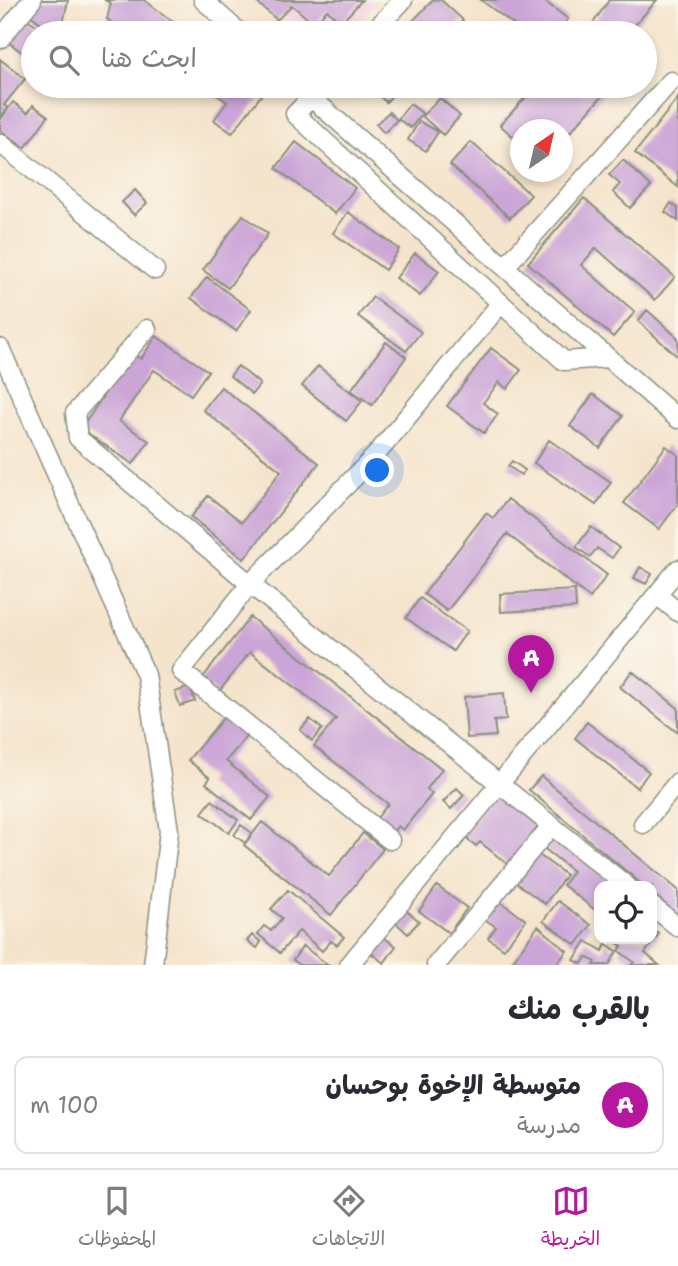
<!DOCTYPE html>
<html lang="ar">
<head>
<meta charset="utf-8">
<style>
	:root { --surface:#fff; --page:#f7f7f7; --text:#2b2b33; --muted:#7c7c81; --line:#e1e1e2; --accent:#b5179e }
	body { margin:0; font-family:"Shantell Sans","Playpen Sans Arabic",sans-serif; background:var(--page); color:var(--text); direction:rtl }
	.controls { position:absolute; right:21px; bottom:21px; display:grid; overflow:hidden; border-radius:14px; box-shadow:0 4px 10px #0003 }
	.controls button { width:63px; height:63px; display:grid; place-items:center; padding:0; border:0; border-bottom:2px solid var(--line); background:var(--surface); color:var(--text); font:35px sans-serif }
	.compass { position:absolute; left:510px; top:119px; width:63px; height:63px; border-radius:50%; background:var(--surface); box-shadow:0 4px 10px #0003; rotate:34deg }
	.you { position:absolute; left:378px; top:471px; width:24px; height:24px; margin:-18px; border:5px solid #fff; border-radius:50%; background:#1a73e8; box-shadow:0 0 0 10px #1a73e833 }
	.badge { display:grid; place-items:center; width:46px; height:46px; border-radius:50%; background:var(--accent); color:#fff; font-size:23px; font-weight:700 }
	.pin { position:absolute; translate:-50% -58px; filter:drop-shadow(0 2px 4px #0008) }
	.pin::after { content:''; position:absolute; top:37px; width:24px; height:21px; background:inherit; clip-path:polygon(0 0,100% 0,50% 100%) }
	.list { margin:0; padding:0; list-style:none }
	h2 { display:flex; justify-content:space-between; align-items:center; height:91px; margin:0; padding:0 28px; font-size:30px }
	h2 small { font-size:23px; font-weight:400; color:var(--muted) }
	.list li { display:grid; grid-template-columns:46px 1fr auto; gap:21px; align-items:center; box-sizing:border-box; height:98px; margin:0 14px 14px; padding:0 14px; border:2px solid var(--line); border-radius:14px }
	.list b { display:block; font-size:26px; white-space:nowrap }
	.list p { margin:0; font-size:23px; white-space:nowrap; color:var(--muted) }
	.list em { font-size:23px; font-style:normal; color:var(--muted) }
	.icon { flex:none; width:38px; height:38px; fill:none; stroke:currentColor; stroke-width:2; stroke-linecap:round; stroke-linejoin:round }
	.map { position:relative; flex:none; width:678px; height:965px; overflow:hidden; direction:ltr }
	.search { position:absolute; background:var(--surface); box-shadow:0 4px 10px #0003; left:21px; right:21px; top:21px; height:77px; display:flex; align-items:center; gap:18px; box-sizing:border-box; padding:0 24px; border-radius:38px; color:var(--muted); font-size:26px }
	.sheet { height:203px; background:var(--surface) }
	nav { display:flex; justify-content:space-around; align-items:center; box-sizing:border-box; height:98px; border-top:2px solid var(--line); background:var(--surface); font-size:19px; color:var(--muted) }
	nav a { display:grid; justify-items:center; gap:4px }
	nav .on { color:var(--accent) }
	.map>svg:first-child { display:block }
</style>
</head>
<body>
<div class="map">
<svg width="678" height="965" viewBox="0 0 678 965">
	<rect width="100%" height="100%" fill="#fbf7ec"/>
	<filter id="ink" filterUnits="userSpaceOnUse"><feTurbulence type="fractalNoise" baseFrequency=".0143" numOctaves="2"/><feDisplacementMap in="SourceGraphic" scale="14" xChannelSelector="R" yChannelSelector="G"/><feConvolveMatrix kernelMatrix="1 2 1 2 8 2 1 2 1" color-interpolation-filters="sRGB"/></filter>
	<filter id="wash" filterUnits="userSpaceOnUse"><feTurbulence type="fractalNoise" baseFrequency=".00686" numOctaves="4" result="noise"/><feDisplacementMap in="SourceGraphic" scale="28" xChannelSelector="R" yChannelSelector="G"/><feGaussianBlur stdDeviation="1.57" result="paint"/><feColorMatrix in="noise" values="0 0 0 0 0 0 0 0 0 0 0 0 0 0 0 0 0 1.4 0 .05"/><feComposite in="paint" operator="in"/></filter>
	<g filter="url(#wash)">
		<rect width="100%" height="100%" fill="#f5e4cc"/>
		<path fill="#f3cfe0" d="M 268,0 L 379,0 L 354,27 L 302,31 Z"/>
		<g id="blocks">
			<path fill="#cba5d7" d="M 34,0 L 68,0 L 61,33 L 54,33 L 25,11 Z
				M 104,0 L 144,0 L 188,33 L 125,33 L 107,19 L 111,3 Z
				M 254,0 L 362,0 L 341,23 L 327,10 L 314,24 L 292,5 L 277,20 Z
				M 433,0 L 441,0 L 463,20 L 450,33 L 401,33 Z
				M 481,0 L 543,0 L 568,19 L 557,33 L 525,33 Z
				M 609,0 L 657,0 L 628,33 L 594,33 L 589,29 Z
				M 21,15 L 48,33 L 33,33 L 33,60 L 4,39 Z
				M 0,59 L 25,79 L 4,105 L 8,108 L 0,118 Z
				M 205,86 L 253,86 L 263,93 L 232,133 L 214,120 L 227,102 Z
				M 368,86 L 401,86 L 386,102 Z
				M 536,86 L 611,86 L 563,140 L 563,130 L 520,130 L 520,143 L 500,125 Z
				M 440,98 L 460,116 L 443,135 L 422,116 Z
				M 678,98 L 678,187 L 635,153 Z
				M 13,102 L 28,113 L 33,105 L 48,116 L 25,148 L 0,130 L 0,120 Z
				M 410,104 L 422,113 L 411,128 L 398,119 Z
				M 389,112 L 397,120 L 384,133 L 376,124 Z
				M 419,121 L 438,132 L 426,151 L 408,140 Z
				M 296,142 L 355,188 L 335,214 L 276,168 Z
				M 471,142 L 531,195 L 510,218 L 450,165 Z
				M 623,160 L 651,186 L 630,208 L 613,192 L 620,184 L 609,175 Z
				M 135,190 L 147,203 L 134,215 L 122,202 Z
				M 584,198 L 675,277 L 655,300 L 596,248 L 581,265 L 635,312 L 613,337 L 528,263 Z
				M 671,203 L 678,208 L 678,221 L 665,212 Z
				M 348,212 L 399,249 L 385,270 L 333,233 Z
				M 243,215 L 268,234 L 228,288 L 203,270 Z
				M 415,253 L 439,271 L 420,296 L 396,278 Z
				M 207,277 L 251,310 L 236,331 L 191,298 Z
				M 373,297 L 421,332 L 406,351 L 358,316 Z
				M 647,310 L 678,338 L 678,357 L 638,321 Z
				M 156,336 L 208,371 L 191,395 L 154,370 L 119,421 L 149,441 L 133,464 L 81,429 L 132,353 L 141,359 Z
				M 386,342 L 406,357 L 372,405 L 351,390 Z
				M 491,348 L 521,370 L 507,389 L 499,382 L 483,403 L 498,414 L 484,433 L 447,406 Z
				M 238,366 L 260,384 L 252,394 L 230,376 Z
				M 318,366 L 362,401 L 346,421 L 302,386 Z
				M 221,387 L 319,463 L 244,559 L 191,517 L 208,496 L 242,522 L 281,471 L 203,410 Z
				M 593,394 L 623,416 L 600,448 L 570,426 Z
				M 549,440 L 611,482 L 596,505 L 534,463 Z
				M 666,446 L 678,455 L 678,504 L 659,529 L 624,503 Z
				M 512,461 L 525,470 L 521,475 L 508,466 Z
				M 508,499 L 607,575 L 590,598 L 507,534 L 447,611 L 424,594 L 486,513 L 493,518 Z
				M 591,527 L 619,548 L 612,558 L 597,548 L 590,557 L 576,547 Z
				M 640,567 L 652,574 L 646,584 L 634,578 Z
				M 575,590 L 576,608 L 501,612 L 500,594 Z
				M 420,598 L 467,631 L 453,651 L 406,618 Z
				M 250,617 L 442,769 L 427,789 L 432,794 L 403,830 L 398,826 L 390,835 L 374,822 L 388,804 L 314,746 L 336,719 L 250,652 L 218,693 L 201,680 Z
				M 632,671 L 678,708 L 678,733 L 620,687 Z
				M 190,687 L 195,701 L 180,706 L 175,692 Z
				M 504,693 L 506,720 L 494,721 L 496,736 L 467,738 L 464,697 Z
				M 224,717 L 247,736 L 226,761 L 270,797 L 251,820 L 206,783 L 210,778 L 188,760 Z
				M 310,719 L 322,729 L 312,741 L 300,730 Z
				M 587,722 L 649,772 L 637,788 L 575,738 Z
				M 541,776 L 678,890 L 678,915 L 652,893 L 652,886 L 644,886 L 529,790 Z
				M 457,788 L 464,795 L 451,809 L 443,802 Z
				M 496,792 L 542,828 L 511,867 L 480,842 L 476,846 L 462,835 Z
				M 212,800 L 238,820 L 229,833 L 202,813 Z
				M 262,822 L 329,876 L 363,833 L 383,849 L 331,915 L 244,845 Z
				M 241,825 L 252,833 L 245,843 L 234,835 Z
				M 549,834 L 617,886 L 599,886 L 599,913 L 563,885 L 573,871 L 541,846 Z
				M 535,852 L 566,875 L 545,904 L 514,881 Z
				M 437,886 L 467,908 L 449,933 L 419,911 Z
				M 288,890 L 344,937 L 337,945 L 331,941 L 322,951 L 299,931 L 280,953 L 258,934 L 264,926 L 271,931 L 282,918 L 271,909 Z
				M 492,896 L 526,920 L 504,949 L 488,938 L 496,927 L 479,915 Z
				M 558,901 L 591,925 L 576,945 L 543,921 Z
				M 406,910 L 419,921 L 408,934 L 395,922 Z
				M 538,926 L 567,951 L 556,965 L 510,965 Z
				M 652,929 L 659,934 L 645,953 L 659,965 L 631,965 L 634,962 L 619,951 L 622,946 L 616,942 L 618,939 L 652,939 Z
				M 252,935 L 261,942 L 257,948 L 247,941 Z
				M 383,937 L 396,946 L 384,963 L 371,953 Z
				M 586,941 L 603,951 L 606,944 L 617,951 L 609,965 L 594,965 L 596,962 L 586,957 L 582,964 L 574,960 Z
				M 303,946 L 328,965 L 300,965 L 293,960 Z"/>
		</g>
	</g>
	<g filter="url(#ink)">
		<use href="#blocks" fill-opacity="0" stroke="#8a9080" stroke-width="2"/>
		<g fill="none" stroke-linecap="round" stroke-linejoin="round">
			<defs>
				<path id="street" d="M 203,0 L 240,33
					M 372,33 L 403,0
					M 0,39 L 32,0
					M 298,86 L 678,419
					M 323,86 L 295,114 L 564,361 L 608,358
					M 0,143 L 155,270
					M 505,267 L 671,81
					M 147,329 L 75,413 L 78,438 L 250,584 L 627,886
					M 0,348 L 146,675 L 169,831 L 153,965
					M 657,595 L 678,612
					M 643,824 L 678,782
					M 390,840 L 181,671 L 250,584 L 375,456 L 501,303
					M 652,906 L 678,927
					M 349,965 L 678,569
					M 436,965 L 552,825"/>
			</defs>
			<use href="#street" stroke="#8a9080" stroke-width="21"/>
			<use href="#street" stroke="#fff" stroke-width="18"/>
		</g>
	</g>
</svg>
<div class="controls">
<button><svg class="icon" aria-label="locate" viewBox="0 0 24 24"><circle cx="12" cy="12" r="6"/><path d="M12 2v4M12 18v4M2 12h4M18 12h4"/></svg></button>
</div>
<svg class="compass" viewBox="-18 -18 36 36"><path d="M0-13l5 13h-10z" fill="#e53935"/><path d="M0 13l5-13h-10z" fill="#7c7c81"/></svg>
<div class="you"></div>
<div class="pin badge" style="left:531px;top:693px">A</div>
<div class="search"><svg class="icon" aria-label="search" viewBox="0 0 24 24"><circle cx="10" cy="10" r="6"/><path d="M15 15l6 6"/></svg>ابحث هنا</div>
</div>
<section class="sheet">
<h2>بالقرب منك<small></small></h2>
<ul class="list">
<li><span class="badge">A</span><div><b>متوسطة الإخوة بوحسان</b><p>مدرسة</p></div><em>100 m</em></li>
</ul>
</section>
<nav>
<a class="on"><svg class="icon" aria-label="map" viewBox="0 0 24 24"><path d="M3 6l6-2 6 2 6-2v14l-6 2-6-2-6 2zM9 4v14M15 6v14"/></svg>الخريطة</a>
<a><svg class="icon" aria-label="directions" viewBox="0 0 24 24"><path d="M12 3l9 9-9 9-9-9zM9 14v-3h6M13 9l2 2-2 2"/></svg>الاتجاهات</a>
<a><svg class="icon" aria-label="saved" viewBox="0 0 24 24"><path d="M7 4h10v16l-5-4-5 4z"/></svg>المحفوظات</a>
</nav>
</body>
</html>
